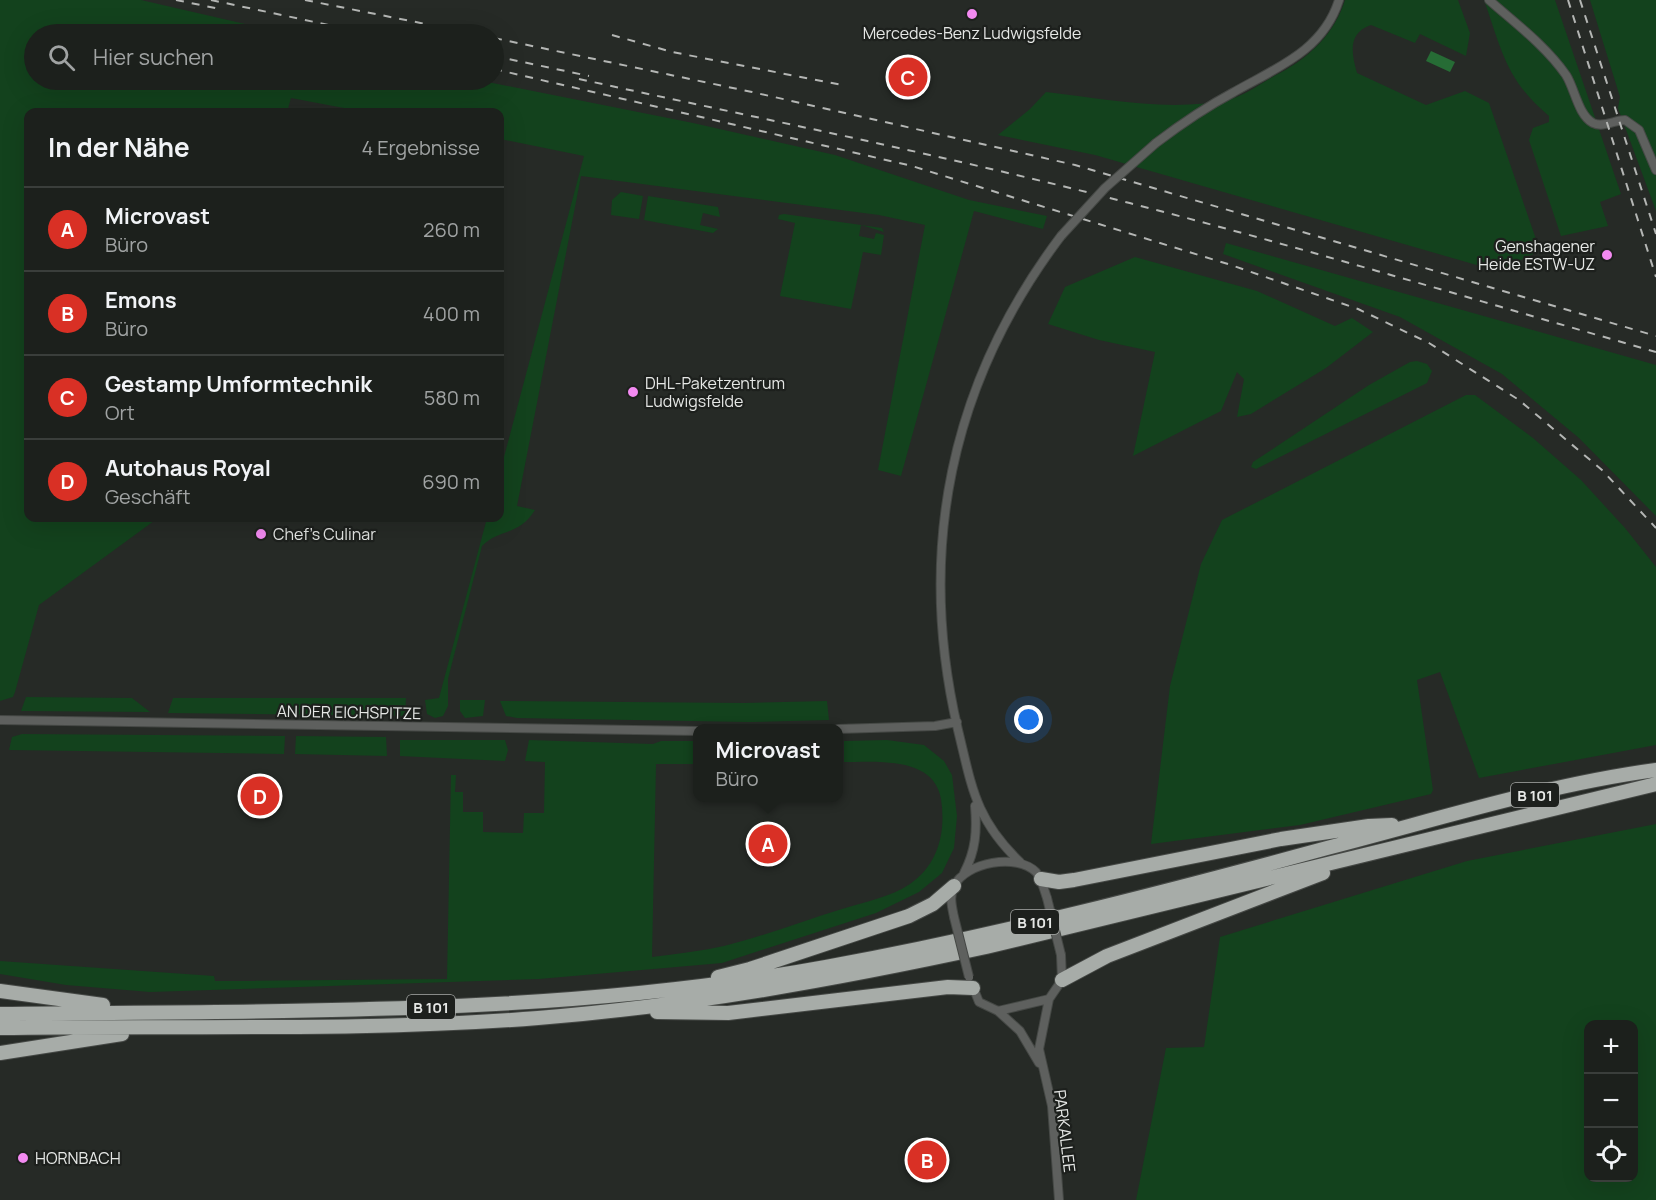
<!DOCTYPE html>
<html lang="de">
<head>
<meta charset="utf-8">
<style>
	:root { --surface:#1c201c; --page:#252825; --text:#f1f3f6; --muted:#a0a3a3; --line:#3a3e3b; --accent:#d93025 }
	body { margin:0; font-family:Manrope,sans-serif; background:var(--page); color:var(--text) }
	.controls { position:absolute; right:18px; bottom:18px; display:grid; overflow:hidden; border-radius:12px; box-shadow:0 6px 24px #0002 }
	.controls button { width:54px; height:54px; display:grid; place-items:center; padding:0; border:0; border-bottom:2px solid var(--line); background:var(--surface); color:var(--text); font:30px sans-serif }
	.you { position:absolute; left:1029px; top:720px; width:21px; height:21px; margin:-15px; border:4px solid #fff; border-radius:50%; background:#1a73e8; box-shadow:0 0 0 9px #1a73e833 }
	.badge { display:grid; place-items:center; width:39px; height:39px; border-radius:50%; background:var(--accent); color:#fff; font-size:20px; font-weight:700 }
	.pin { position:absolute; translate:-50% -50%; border:3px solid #fff; box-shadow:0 2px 6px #0006 }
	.popup { position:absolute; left:693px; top:724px; width:150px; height:78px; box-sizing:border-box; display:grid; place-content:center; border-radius:12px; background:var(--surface); filter:drop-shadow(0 2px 4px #0005); font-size:20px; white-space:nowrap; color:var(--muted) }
	.popup b { font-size:22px; color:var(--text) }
	.popup::after { content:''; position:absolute; left:50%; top:100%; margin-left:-12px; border:12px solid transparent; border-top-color:var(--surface) }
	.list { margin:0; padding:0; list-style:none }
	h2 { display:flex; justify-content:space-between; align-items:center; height:78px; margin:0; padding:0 24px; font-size:26px }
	h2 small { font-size:20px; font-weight:400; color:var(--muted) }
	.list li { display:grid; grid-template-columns:39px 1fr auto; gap:18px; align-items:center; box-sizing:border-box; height:84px; padding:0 24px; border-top:2px solid var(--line) }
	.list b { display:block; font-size:22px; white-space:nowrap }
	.list p { margin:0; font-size:20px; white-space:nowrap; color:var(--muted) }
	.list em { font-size:20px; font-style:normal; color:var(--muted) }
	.icon { flex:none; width:33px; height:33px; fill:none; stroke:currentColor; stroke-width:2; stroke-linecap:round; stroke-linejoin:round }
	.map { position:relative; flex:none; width:1656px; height:1200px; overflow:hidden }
	.search { position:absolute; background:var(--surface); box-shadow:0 6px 24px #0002; left:24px; top:24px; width:480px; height:66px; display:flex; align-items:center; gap:15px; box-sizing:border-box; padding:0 21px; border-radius:33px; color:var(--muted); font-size:22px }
	.panel { position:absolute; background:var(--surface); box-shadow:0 6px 24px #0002; left:24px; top:108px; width:480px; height:414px; border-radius:12px }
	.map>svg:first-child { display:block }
</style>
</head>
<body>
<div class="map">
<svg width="1656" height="1200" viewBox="0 0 1656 1200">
	<rect width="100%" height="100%" fill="#262a26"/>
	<path fill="#13421d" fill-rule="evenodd" d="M 0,0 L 141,0 L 288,34 L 34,34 L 34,80 L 478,80 L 693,123 L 835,155 L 969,200 L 1047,216 L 1043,229 L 974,211 L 901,476 L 878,470 L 925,225 L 879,215 L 581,176 L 517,506 L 535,510 C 519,536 498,529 482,546 L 448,679 L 448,706 L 443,716 L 435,718 L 427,714 L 425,700 L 439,698 L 487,518 L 500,518 L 500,472 L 584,156 L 500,139 L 500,112 L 365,112 L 291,98 L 287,112 L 28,112 L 28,518 L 158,518 L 39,605 L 15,692 L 13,697 L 0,701 Z
		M 1345,0 L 1458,0 L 1470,33 L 1466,56 L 1420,34 L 1415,43 L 1371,25 C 1348,33 1351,52 1357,73 L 1426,105 L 1465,91 L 1489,103 L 1538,245 L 1535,253 L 1503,269 L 1494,270 L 1095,155 L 998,135 L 1030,109 L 1046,92 C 1106,99 1168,112 1228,100 C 1245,96 1264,81 1280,73 C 1310,57 1335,33 1345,0 Z
		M 1484,0 L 1555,0 L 1621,194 L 1600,202 L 1608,226 L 1561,236 L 1529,140 L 1533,128 L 1549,122 L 1549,116 C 1506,80 1502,51 1484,0 Z
		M 1590,0 L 1656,0 L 1656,211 L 1618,108 L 1620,97 Z
		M 621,192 L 643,196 L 639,219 L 611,215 L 612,200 Z
		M 648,196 L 718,207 L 720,217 L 703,213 L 700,225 L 718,229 L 713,233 L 644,220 Z
		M 784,214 L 882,228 L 884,232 L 861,225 L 859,236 L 874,239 L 876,233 L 884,235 L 881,255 L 863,252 L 851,309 L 780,296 L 795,223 L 778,219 L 779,215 Z
		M 1226,243 L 1656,365 L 1656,516 L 1579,438 L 1502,374 L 1400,317 L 1223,254 Z
		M 1135,257 L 1257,291 L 1335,326 L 1352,318 L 1373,332 L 1326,368 L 1251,414 L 1237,417 L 1244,379 L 1237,372 L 1221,411 L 1133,456 L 1155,352 L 1099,340 L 1048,324 L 1065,287 Z
		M 1417,361 L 1427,364 L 1432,371 L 1427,383 L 1256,469 L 1251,467 L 1253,462 L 1369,385 L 1410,362 Z
		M 1466,395 L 1475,395 L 1533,438 L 1581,480 L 1625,528 L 1656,567 L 1656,745 L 1479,778 L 1440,672 L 1417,680 L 1433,790 L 1431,794 L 1300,825 L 1151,844 L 1170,686 L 1201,564 L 1222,520 Z
		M 26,697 L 132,698 L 150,712 L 21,711 Z
		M 173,698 L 406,698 L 405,716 L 168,713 Z
		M 460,700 L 485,700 L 483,716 L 465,718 L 460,711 Z
		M 500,701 L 744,703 L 827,701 L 829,720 L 749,722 L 517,718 L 506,716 Z
		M 22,734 L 285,736 L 284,754 L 9,750 L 12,737 Z
		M 296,736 L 386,737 L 387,756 L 295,754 Z
		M 400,740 L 505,740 L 508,750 L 505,761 L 400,756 Z
		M 529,740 L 653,744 L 661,741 L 697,741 L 697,764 L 656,764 L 652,957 C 676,954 701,951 724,946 C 764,936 803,921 842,909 C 864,902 891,897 910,884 C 939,864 946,831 941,799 C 934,756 876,762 844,762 L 844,741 L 887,740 L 924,745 L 944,761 L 952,775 L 957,816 L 954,848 L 942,873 L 919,892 L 876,913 L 722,963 L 539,979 L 150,992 L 66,985 L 0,974 L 0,961 L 214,976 L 215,981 L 447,979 L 451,775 L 456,775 L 455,792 L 463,792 L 463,812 L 483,812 L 483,832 L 523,833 L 524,813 L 544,813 L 545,762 L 525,761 Z
		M 1656,824 L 1656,1200 L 1136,1200 L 1166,1048 L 1204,1047 L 1220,937 L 1467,861 ZM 1588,1024 L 1634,1024 L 1634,1178 L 1588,1178 Z"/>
	<path fill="#266c35" d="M 1431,51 L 1455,62 L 1450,72 L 1426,61 Z"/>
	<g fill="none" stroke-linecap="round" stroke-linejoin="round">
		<defs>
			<path id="street" d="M 1489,0 C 1515,23 1546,46 1566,75 C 1575,89 1578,115 1593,123 C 1603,128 1615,120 1625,120 L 1639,130 L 1656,170
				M 1156,143 C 1181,124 1206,107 1234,92 C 1276,68 1323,51 1339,0
				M 0,720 L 698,731
				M 838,729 L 935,726 L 957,722
				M 1020,862 C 975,819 972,787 958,730 C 916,551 950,383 1061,236
				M 964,873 C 976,850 977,831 975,806
				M 954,917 C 952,907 949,896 954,886 C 966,862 1017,853 1036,872 C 1042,879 1044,890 1047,898
				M 973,987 L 979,1002 L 998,1011 L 1049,999 L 1062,980 L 1061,955
				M 1049,999 L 1039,1049 L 1052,1106 L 1059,1200
				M 998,1011 L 1020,1031 L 1039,1063"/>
			<path id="highway" d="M 1041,879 L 1059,882 L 1074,880 L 1281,839 L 1369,826 L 1392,825
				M 718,977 L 750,969 L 909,916 L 933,904 L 954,886
				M 1062,980 L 1107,956 L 1323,873
				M 0,991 L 103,1005
				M 657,1012 L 728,1013 L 948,987 L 973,988
				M 0,1014 C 275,1010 554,1017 826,967 C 995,936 1162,893 1327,848 C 1436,820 1545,785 1656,770
				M 0,1028 C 179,1025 359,1032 538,1018 C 689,1006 838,979 986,947 L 1656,784
				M 0,1053 L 122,1034"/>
		</defs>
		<use href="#street" stroke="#454845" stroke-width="10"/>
		<use href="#highway" stroke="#454845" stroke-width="16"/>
		<use href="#street" stroke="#5e605e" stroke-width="8"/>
		<use href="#highway" stroke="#a7aca8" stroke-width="14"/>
		<path stroke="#b4b6b4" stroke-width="2" stroke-dasharray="8 8" stroke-linecap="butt" d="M 176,0 L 220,9
			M 211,0 L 371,34
			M 305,0 L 476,34
			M 1568,0 L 1656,277
			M 1580,0 L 1656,234
			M 363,28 L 395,34
			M 612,35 L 672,52 L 842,85
			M 494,38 L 752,92 L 1075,165 L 1656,336
			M 494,56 L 589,76
			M 494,69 L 912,166 L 1231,265 L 1358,309 L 1429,343 L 1519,400 L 1602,470 L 1656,528
			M 579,79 C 753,117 929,152 1102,196 C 1288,243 1472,299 1656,352"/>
		<defs>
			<path id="street-bridge" d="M 1061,236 L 1105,188 L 1156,143
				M 1047,898 L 1061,955
				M 954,917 L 969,977"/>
		</defs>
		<use href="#street-bridge" stroke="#454845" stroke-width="10" stroke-linecap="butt"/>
		<use href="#street-bridge" stroke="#5e605e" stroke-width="8"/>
	</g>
	<g fill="#f38af1" stroke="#1d201d" stroke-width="2">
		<circle cx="972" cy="14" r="6"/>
		<circle cx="1607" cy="255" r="6"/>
		<circle cx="633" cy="392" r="6"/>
		<circle cx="261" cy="534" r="6"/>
		<circle cx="23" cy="1158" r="6"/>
	</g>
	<g text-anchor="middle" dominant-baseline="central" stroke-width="4.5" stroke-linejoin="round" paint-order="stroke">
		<g fill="#1d201d" stroke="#a9aba9" stroke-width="1.5">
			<rect x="1511" y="783" width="48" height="24" rx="4.5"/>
			<rect x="1011" y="910" width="48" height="24" rx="4.5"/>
			<rect x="407" y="995" width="48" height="24" rx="4.5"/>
		</g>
		<g font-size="15" font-weight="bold" fill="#e5e7e5">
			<text x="1535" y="795">B 101</text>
			<text x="1035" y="922">B 101</text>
			<text x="431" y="1007">B 101</text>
		</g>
		<g font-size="16" fill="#e5e7e5" stroke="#1d201d" text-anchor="start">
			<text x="972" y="33" text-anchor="middle">Mercedes-Benz Ludwigsfelde</text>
			<text x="1595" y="246" text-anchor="end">Genshagener<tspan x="1595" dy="18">Heide ESTW-UZ</tspan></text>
			<text x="645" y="383">DHL-Paketzentrum<tspan x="645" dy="18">Ludwigsfelde</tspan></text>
			<text x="273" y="534">Chef's Culinar</text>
			<text x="35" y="1158">HORNBACH</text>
		</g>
		<g font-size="16" fill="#e5e7e5" stroke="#1d201d">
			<text transform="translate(349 712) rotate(1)">AN DER EICHSPITZE</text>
			<text transform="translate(1065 1131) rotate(83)">PARKALLEE</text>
		</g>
	</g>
</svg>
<div class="controls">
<button>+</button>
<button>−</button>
<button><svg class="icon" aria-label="locate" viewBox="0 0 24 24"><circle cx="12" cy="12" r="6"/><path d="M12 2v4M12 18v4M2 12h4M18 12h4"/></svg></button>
</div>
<div class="you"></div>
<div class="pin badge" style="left:768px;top:844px">A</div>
<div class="popup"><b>Microvast</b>Büro</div>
<div class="pin badge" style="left:927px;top:1160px">B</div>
<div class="pin badge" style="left:908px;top:77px">C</div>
<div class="pin badge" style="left:260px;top:796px">D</div>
<div class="search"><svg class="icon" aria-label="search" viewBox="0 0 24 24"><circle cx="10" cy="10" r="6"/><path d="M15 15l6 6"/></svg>Hier suchen</div>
<section class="panel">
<h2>In der Nähe<small>4 Ergebnisse</small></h2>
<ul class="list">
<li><span class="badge">A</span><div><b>Microvast</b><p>Büro</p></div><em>260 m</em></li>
<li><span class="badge">B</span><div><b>Emons</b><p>Büro</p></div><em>400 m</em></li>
<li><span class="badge">C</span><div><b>Gestamp Umformtechnik</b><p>Ort</p></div><em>580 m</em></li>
<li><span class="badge">D</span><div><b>Autohaus Royal</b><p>Geschäft</p></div><em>690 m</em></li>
</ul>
</section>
</div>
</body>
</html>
